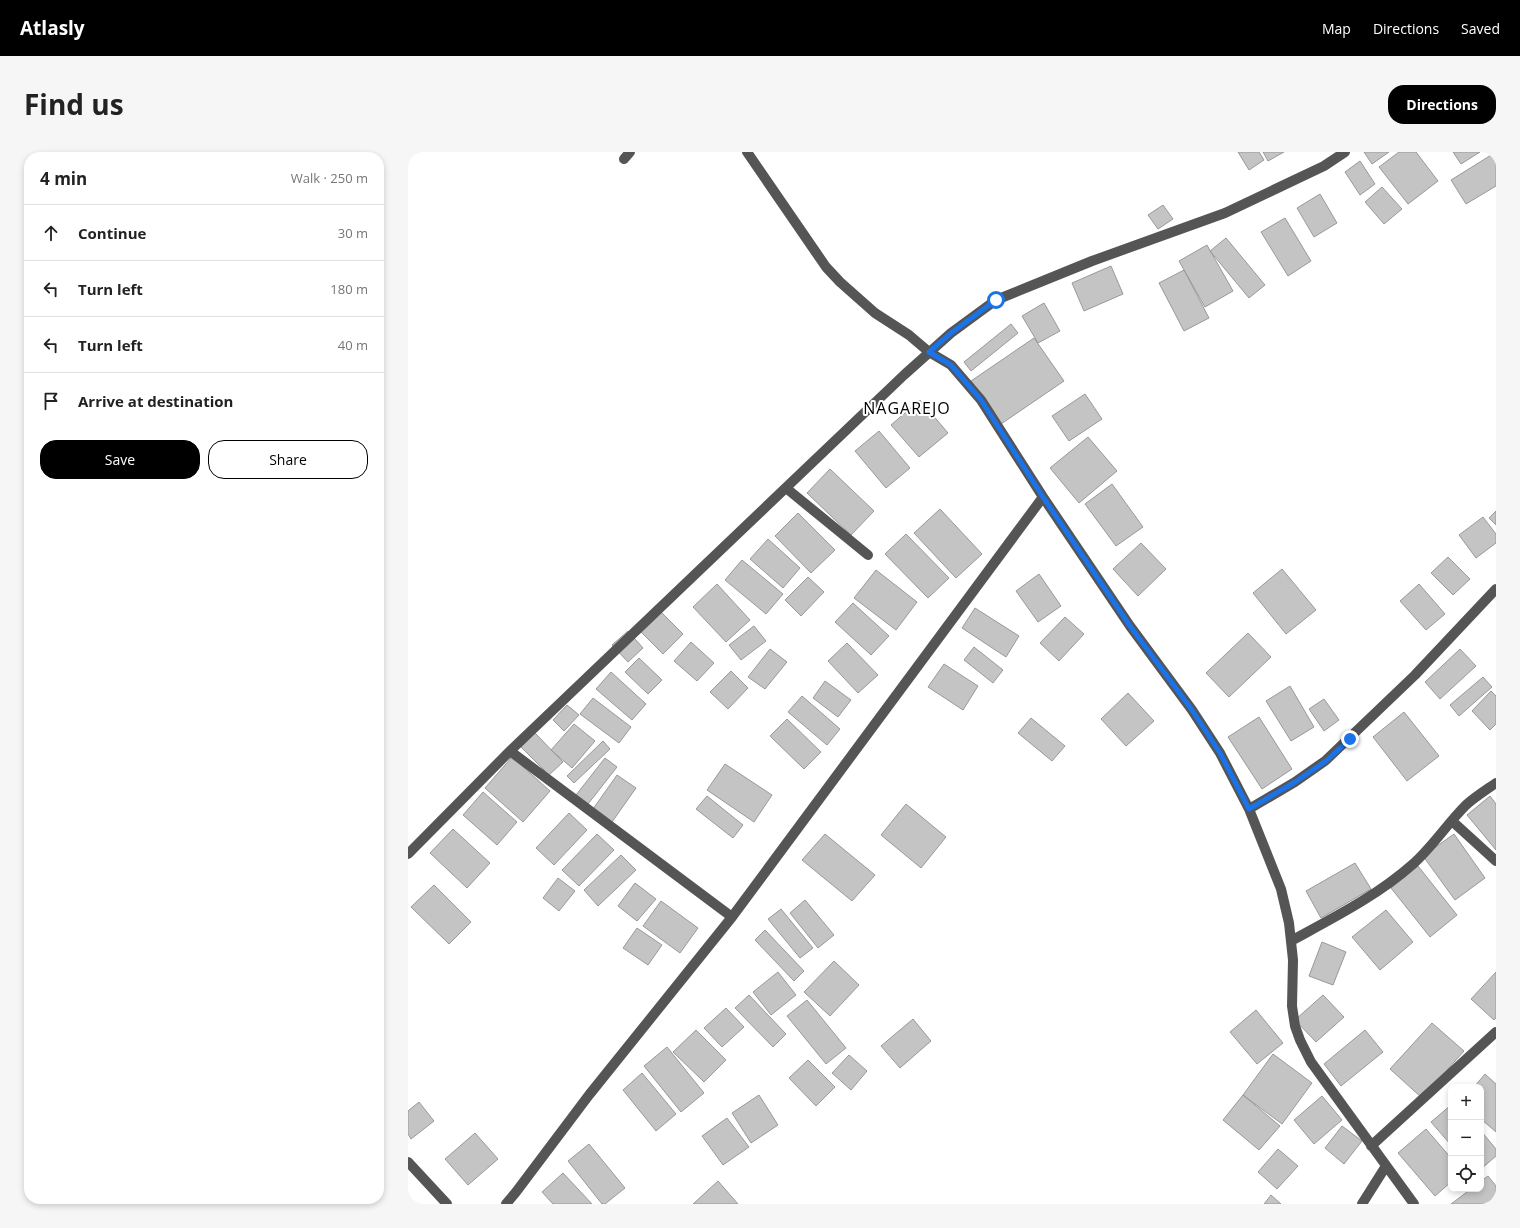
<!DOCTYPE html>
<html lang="en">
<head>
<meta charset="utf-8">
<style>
	:root { --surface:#fff; --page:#f6f6f6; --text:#222; --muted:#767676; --line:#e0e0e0; --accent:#000 }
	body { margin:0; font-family:"Open Sans",sans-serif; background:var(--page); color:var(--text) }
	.controls { position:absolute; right:12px; bottom:12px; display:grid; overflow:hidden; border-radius:8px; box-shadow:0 2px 6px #0003 }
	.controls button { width:36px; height:36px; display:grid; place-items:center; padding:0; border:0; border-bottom:1px solid var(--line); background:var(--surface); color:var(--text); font:20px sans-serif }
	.stop { position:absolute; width:12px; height:12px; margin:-9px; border:3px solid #1a73e8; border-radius:50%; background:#fff }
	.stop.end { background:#1a73e8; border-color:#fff; box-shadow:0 1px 4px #0008 }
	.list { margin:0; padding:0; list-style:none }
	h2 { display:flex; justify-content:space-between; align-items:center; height:52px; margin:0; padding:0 16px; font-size:17px }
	h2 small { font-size:13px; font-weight:400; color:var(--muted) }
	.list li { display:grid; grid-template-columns:26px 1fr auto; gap:12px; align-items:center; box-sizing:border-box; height:56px; padding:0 16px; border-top:1px solid var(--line) }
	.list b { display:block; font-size:15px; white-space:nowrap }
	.list em { font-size:13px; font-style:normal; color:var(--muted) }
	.actions { display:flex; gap:8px; padding:12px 16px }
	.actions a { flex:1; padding:9px 0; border:1px solid var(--accent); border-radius:16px; text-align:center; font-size:14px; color:var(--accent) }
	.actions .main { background:var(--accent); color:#fff }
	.icon { flex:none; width:22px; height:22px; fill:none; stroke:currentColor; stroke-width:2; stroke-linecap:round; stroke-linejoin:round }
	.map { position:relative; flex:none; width:1088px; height:1052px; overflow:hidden; border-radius:16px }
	header { display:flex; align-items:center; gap:24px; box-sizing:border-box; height:56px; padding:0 20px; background:var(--accent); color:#fff }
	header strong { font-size:19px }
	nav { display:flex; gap:22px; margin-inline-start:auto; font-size:14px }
	.intro { display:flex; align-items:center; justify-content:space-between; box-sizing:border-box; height:96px; padding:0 24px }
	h1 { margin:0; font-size:28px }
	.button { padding:10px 18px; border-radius:16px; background:var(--accent); color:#fff; font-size:14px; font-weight:700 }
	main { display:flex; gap:24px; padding:0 24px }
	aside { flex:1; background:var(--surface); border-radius:16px; box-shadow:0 2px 6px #0003 }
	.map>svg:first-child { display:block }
</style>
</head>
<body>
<header>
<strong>Atlasly</strong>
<nav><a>Map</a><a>Directions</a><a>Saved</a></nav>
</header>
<div class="intro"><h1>Find us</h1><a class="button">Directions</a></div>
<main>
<aside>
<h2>4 min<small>Walk · 250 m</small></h2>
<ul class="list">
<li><svg class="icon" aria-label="ahead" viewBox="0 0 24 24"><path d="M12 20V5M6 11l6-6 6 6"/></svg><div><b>Continue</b></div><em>30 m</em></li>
<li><svg class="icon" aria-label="left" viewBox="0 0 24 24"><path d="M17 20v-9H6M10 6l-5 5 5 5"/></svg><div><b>Turn left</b></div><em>180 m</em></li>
<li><svg class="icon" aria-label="left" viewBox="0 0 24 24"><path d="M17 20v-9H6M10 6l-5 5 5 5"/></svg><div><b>Turn left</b></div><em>40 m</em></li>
<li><svg class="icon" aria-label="arrive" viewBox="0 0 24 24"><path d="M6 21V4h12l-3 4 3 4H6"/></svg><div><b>Arrive at destination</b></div></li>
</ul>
<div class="actions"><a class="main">Save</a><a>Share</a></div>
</aside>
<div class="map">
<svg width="1088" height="1052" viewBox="0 0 1088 1052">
	<rect width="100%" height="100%" fill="#fff"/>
	<path fill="#c4c4c4" stroke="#999" d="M 830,0 L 851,0 L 856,8 L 841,18 Z
		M 855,0 L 876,0 L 860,9 Z
		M 956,0 L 981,0 L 964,12 Z
		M 991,0 L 1008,0 L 1030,29 L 1000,52 L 971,15 Z
		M 1045,0 L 1072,0 L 1053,12 Z
		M 1088,0 L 1088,34 L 1058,52 L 1043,28 Z
		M 952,9 L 967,32 L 952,43 L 937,20 Z
		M 974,35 L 994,57 L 976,72 L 957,50 Z
		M 912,42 L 929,71 L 906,85 L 889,56 Z
		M 755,53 L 765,67 L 750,77 L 740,63 Z
		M 877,66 L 903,109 L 880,124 L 853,80 Z
		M 818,86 L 857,133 L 841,146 L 802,99 Z
		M 799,93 L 825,139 L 797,155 L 771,109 Z
		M 703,114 L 715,142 L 676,159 L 664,131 Z
		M 776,118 L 801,166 L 776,179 L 751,131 Z
		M 636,151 L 652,179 L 630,191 L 614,164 Z
		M 603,172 L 610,181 L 563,219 L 556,210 Z
		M 626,186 L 656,229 L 593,272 L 563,229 Z
		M 677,242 L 694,267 L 661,289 L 644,264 Z
		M 512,248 L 540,281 L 511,305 L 483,273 Z
		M 471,279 L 502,316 L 478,336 L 447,299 Z
		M 680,285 L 709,319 L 671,351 L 642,316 Z
		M 422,317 L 466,359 L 443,383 L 399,341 Z
		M 704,332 L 735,375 L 708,394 L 677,352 Z
		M 532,357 L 574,402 L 548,426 L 506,381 Z
		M 1088,359 L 1088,373 L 1081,366 Z
		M 390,361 L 427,398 L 403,421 L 367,384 Z
		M 1075,365 L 1088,382 L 1088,391 L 1068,406 L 1051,383 Z
		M 498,382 L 541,426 L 520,446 L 477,402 Z
		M 360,387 L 392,416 L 375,436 L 342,407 Z
		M 733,391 L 758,417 L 730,444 L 705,417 Z
		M 1040,405 L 1062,427 L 1045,443 L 1023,421 Z
		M 334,408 L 375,442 L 358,462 L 317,428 Z
		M 874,417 L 908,458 L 878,482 L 845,441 Z
		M 468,418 L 509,450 L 488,478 L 446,446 Z
		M 631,422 L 653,454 L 630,470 L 608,439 Z
		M 400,425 L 416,440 L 393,464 L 377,448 Z
		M 309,432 L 342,468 L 318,490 L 285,455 Z
		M 1011,432 L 1037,462 L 1018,478 L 992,449 Z
		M 445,451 L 481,484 L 463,503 L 427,470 Z
		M 567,456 L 611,484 L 598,505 L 554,476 Z
		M 251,458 L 275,482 L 255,502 L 231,478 Z
		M 657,465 L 676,482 L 651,509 L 632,491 Z
		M 346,474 L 358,489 L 333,508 L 321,493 Z
		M 220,479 L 235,496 L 220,510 L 204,493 Z
		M 840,481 L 863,505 L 821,545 L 798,521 Z
		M 283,490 L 306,511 L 289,529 L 266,509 Z
		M 439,491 L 470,523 L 450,541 L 420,509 Z
		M 566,495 L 595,518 L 585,531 L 556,508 Z
		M 362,497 L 379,510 L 357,537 L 340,525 Z
		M 1052,497 L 1068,514 L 1032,547 L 1017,530 Z
		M 231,506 L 254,528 L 240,542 L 217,520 Z
		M 536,512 L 570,534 L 555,558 L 520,535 Z
		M 323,519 L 340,536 L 320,557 L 302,540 Z
		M 203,520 L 238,552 L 224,568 L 188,537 Z
		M 1075,525 L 1084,535 L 1051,564 L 1042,553 Z
		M 417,529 L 443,548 L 430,565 L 405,546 Z
		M 882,534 L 906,575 L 883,589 L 858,549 Z
		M 1083,539 L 1088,544 L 1088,572 L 1082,578 L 1064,559 Z
		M 720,541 L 746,569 L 718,594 L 693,567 Z
		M 394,544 L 432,577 L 419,593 L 380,560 Z
		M 185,546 L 223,575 L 211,591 L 172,562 Z
		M 916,547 L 931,568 L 916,579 L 901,557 Z
		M 159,553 L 171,563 L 156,579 L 145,568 Z
		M 996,560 L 1031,604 L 999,629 L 965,585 Z
		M 851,565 L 884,617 L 854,637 L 820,585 Z
		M 623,566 L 657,594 L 644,609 L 610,581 Z
		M 379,567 L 413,600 L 396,617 L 362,584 Z
		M 166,572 L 187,589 L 164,616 L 143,598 Z
		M 127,581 L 155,610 L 141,623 L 113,595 Z
		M 195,589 L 202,597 L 166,631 L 159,624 Z
		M 104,605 L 142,639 L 115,670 L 77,636 Z
		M 197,606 L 209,615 L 180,652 L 168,643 Z
		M 317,612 L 364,643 L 346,670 L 299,638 Z
		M 209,623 L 228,636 L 204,670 L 185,657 Z
		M 75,640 L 109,670 L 89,693 L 55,663 Z
		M 299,644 L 335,673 L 325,686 L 288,657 Z
		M 1082,644 L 1088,652 L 1088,698 L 1059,663 Z
		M 498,652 L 538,685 L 513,716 L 473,683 Z
		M 161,661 L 179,678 L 146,713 L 128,696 Z
		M 45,677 L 82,711 L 59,736 L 22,701 Z
		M 189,682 L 206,698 L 171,734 L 154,718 Z
		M 417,682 L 467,723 L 444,749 L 394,708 Z
		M 1046,682 L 1077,726 L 1047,748 L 1015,704 Z
		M 213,703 L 228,718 L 190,754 L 176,738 Z
		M 947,711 L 963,737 L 913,766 L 898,739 Z
		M 1010,714 L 1049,763 L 1022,785 L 983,736 Z
		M 150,726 L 167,739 L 151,759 L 135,746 Z
		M 227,731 L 248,747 L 229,769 L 210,754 Z
		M 26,733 L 63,770 L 41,792 L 3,755 Z
		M 397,748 L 426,783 L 410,796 L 382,761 Z
		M 253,749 L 290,776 L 272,801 L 235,774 Z
		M 373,757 L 405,796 L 392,806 L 360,767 Z
		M 978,758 L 1005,790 L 972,818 L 944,785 Z
		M 229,776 L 254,793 L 240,813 L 215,796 Z
		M 357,778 L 396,819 L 386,829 L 347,788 Z
		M 914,790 L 938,800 L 925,833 L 901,824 Z
		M 426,809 L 451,833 L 422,864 L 396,840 Z
		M 370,820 L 388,843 L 363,863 L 345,840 Z
		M 1088,820 L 1088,866 L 1086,868 L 1063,847 Z
		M 341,843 L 378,882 L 365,895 L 327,856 Z
		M 915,843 L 936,865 L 908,890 L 887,868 Z
		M 399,848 L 438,896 L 418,912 L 379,864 Z
		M 318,856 L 336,875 L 314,895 L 296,876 Z
		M 848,858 L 875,891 L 849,912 L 822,880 Z
		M 505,867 L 523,889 L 492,916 L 473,894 Z
		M 1024,871 L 1056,899 L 1014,946 L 982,917 Z
		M 288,878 L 318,908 L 296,930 L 265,900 Z
		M 957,878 L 975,900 L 933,934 L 916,912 Z
		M 259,895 L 296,941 L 273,960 L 236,914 Z
		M 865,902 L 904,931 L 874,972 L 835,943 Z
		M 441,903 L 459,919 L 443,938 L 424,921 Z
		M 400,908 L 427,935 L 408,954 L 381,926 Z
		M 234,921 L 268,962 L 248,979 L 215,938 Z
		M 1077,922 L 1088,932 L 1088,980 L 1073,967 L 1073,935 L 1066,935 Z
		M 351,943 L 370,973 L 343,991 L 324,961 Z
		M 835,943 L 872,974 L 851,998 L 815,968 Z
		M 914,944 L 934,968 L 906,992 L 886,968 Z
		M 11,950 L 26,969 L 3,987 L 0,982 L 0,959 Z
		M 1043,953 L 1043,993 L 1023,970 Z
		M 319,966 L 341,995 L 315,1013 L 294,984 Z
		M 934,974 L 954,989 L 936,1012 L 917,996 Z
		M 1018,977 L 1043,1006 L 1043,1030 L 1027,1044 L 990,1001 Z
		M 1073,979 L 1088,997 L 1088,1004 L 1073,1017 Z
		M 67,981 L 90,1007 L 60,1033 L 37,1007 Z
		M 181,992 L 217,1036 L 197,1052 L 194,1052 L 160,1009 Z
		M 870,997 L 890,1014 L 869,1037 L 850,1020 Z
		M 155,1021 L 184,1052 L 145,1052 L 134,1040 Z
		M 1080,1024 L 1088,1034 L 1088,1044 L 1078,1052 L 1043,1052 L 1063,1037 L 1073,1037 L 1073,1029 Z
		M 310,1029 L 330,1052 L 285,1052 Z
		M 863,1043 L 873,1052 L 856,1052 Z"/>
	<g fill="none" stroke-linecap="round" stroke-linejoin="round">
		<path stroke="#555" stroke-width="10" d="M 339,0 L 418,115 L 432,130 L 467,161 L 501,183 L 521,200 L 543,213 L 573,248 L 635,345 L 722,474 L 784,558 L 812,601 L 841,657 L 873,737 L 881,771 L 885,808 L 884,854 L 887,874 L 892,888 L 903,910 L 1006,1052
			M 216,7 L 222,0
			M 378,336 L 460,403
			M 102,599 L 324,765
			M 841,657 L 887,630 L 917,609 L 1007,523 L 1088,437
			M 1044,669 L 1088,709
			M 0,702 L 102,599 L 496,223 L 543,181 L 588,148 L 684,109 L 817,61 L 916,14 L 937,0
			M 883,789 C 925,766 969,744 1005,712 C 1025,694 1039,672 1058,653 C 1067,645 1078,638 1088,631
			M 963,994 L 1088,880
			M 0,1010 L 39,1052
			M 98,1052 L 108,1040 L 181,943 L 324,765 L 635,345
			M 954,1052 L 978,1014"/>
	</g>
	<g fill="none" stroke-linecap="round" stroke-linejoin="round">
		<path stroke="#1a73e8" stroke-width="5" d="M 588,148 L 543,181 L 521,200 L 543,213 L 573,248 L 635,345 L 722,474 L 784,558 L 812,601 L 841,657 L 887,630 L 918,609 L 942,587"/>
	</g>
	<g text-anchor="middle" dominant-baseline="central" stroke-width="4" stroke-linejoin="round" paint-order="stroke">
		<g font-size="16" letter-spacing="1" fill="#000" stroke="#fff">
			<text x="499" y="256">NAGAREJO</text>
		</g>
	</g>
</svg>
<div class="controls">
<button>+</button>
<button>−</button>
<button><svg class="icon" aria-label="locate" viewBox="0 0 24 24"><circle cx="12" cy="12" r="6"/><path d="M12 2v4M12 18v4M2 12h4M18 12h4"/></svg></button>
</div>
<div class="stop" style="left:588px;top:148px"></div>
<div class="stop end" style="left:942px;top:587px"></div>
</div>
</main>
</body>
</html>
